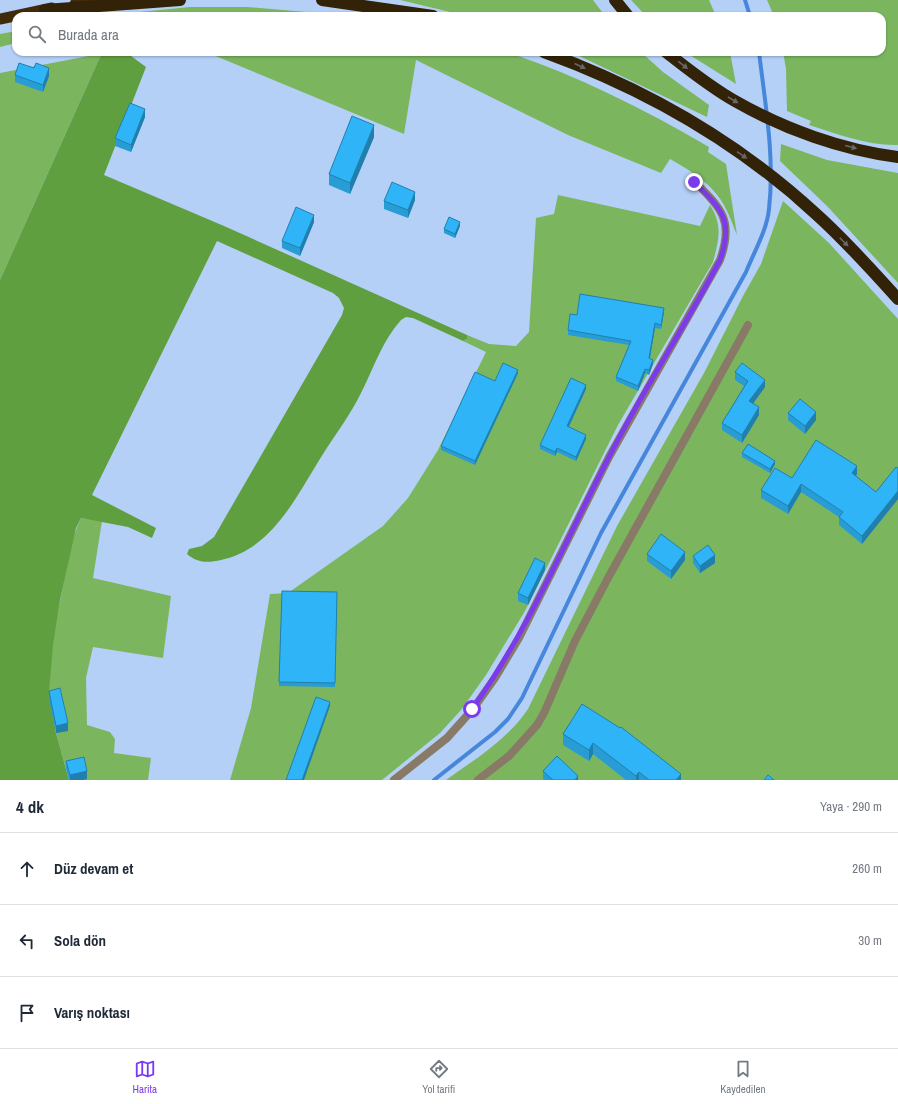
<!DOCTYPE html>
<html lang="tr">
<head>
<meta charset="utf-8">
<style>
	:root { --surface:#fff; --page:#f6f6f7; --text:#1f2937; --muted:#747a83; --line:#e0e1e3; --accent:#7c3aed }
	body { margin:0; font-family:"Archivo Narrow",sans-serif; background:var(--page); color:var(--text) }
	.stop { position:absolute; width:12px; height:12px; margin:-9px; border:3px solid #7c3aed; border-radius:50%; background:#fff }
	.stop.end { background:#7c3aed; border-color:#fff; box-shadow:0 1px 4px #0008 }
	.list { margin:0; padding:0; list-style:none }
	h2 { display:flex; justify-content:space-between; align-items:center; height:52px; margin:0; padding:0 16px; font-size:17px }
	h2 small { font-size:13px; font-weight:400; color:var(--muted) }
	.list li { display:grid; grid-template-columns:26px 1fr auto; gap:12px; align-items:center; box-sizing:border-box; height:72px; padding:0 16px; border-top:1px solid var(--line) }
	.list b { display:block; font-size:15px; white-space:nowrap }
	.list em { font-size:13px; font-style:normal; color:var(--muted) }
	.icon { flex:none; width:22px; height:22px; fill:none; stroke:currentColor; stroke-width:2; stroke-linecap:round; stroke-linejoin:round }
	.map { position:relative; flex:none; width:898px; height:780px; overflow:hidden }
	.search { position:absolute; background:var(--surface); box-shadow:0 1px 3px #0004; left:12px; right:12px; top:12px; height:44px; display:flex; align-items:center; gap:10px; box-sizing:border-box; padding:0 14px; border-radius:12px; color:var(--muted); font-size:15px }
	.sheet { height:268px; background:var(--surface) }
	nav { display:flex; justify-content:space-around; align-items:center; box-sizing:border-box; height:56px; border-top:1px solid var(--line); background:var(--surface); font-size:11px; color:var(--muted) }
	nav a { display:grid; justify-items:center; gap:2px }
	nav .on { color:var(--accent) }
	.map>svg:first-child { display:block }
</style>
</head>
<body>
<div class="map">
<svg width="898" height="780" viewBox="0 0 898 780">
	<rect width="100%" height="100%" fill="#b4d0f7"/>
	<path fill="#7bb65f" d="M 400,0 L 593,0 L 605,16 L 467,16 Z
		M 631,0 L 709,0 L 716,16 L 646,16 Z
		M 767,0 L 898,0 L 898,145 C 869,146 837,134 809,125 L 811,121 L 787,111 L 786,69 L 783,52 L 882,52 L 882,16 L 774,16 Z
		M 190,7 L 248,7 L 353,16 L 100,16 Z
		M 16,31 L 16,43 L 0,47 L 0,34 Z
		M 206,52 L 507,52 C 578,76 644,109 709,147 L 708,152 L 726,164 L 737,235 C 733,226 730,216 725,207 C 713,184 691,171 670,159 L 661,173 L 568,135 L 416,60 L 404,134 Z
		M 571,52 L 641,52 L 663,72 L 709,105 L 707,117 Z
		M 685,52 L 730,52 L 736,84 Z
		M 104,53 L 100,57 L 0,280 L 0,73 Z
		M 781,144 L 827,160 L 898,173 L 898,283 L 827,206 L 780,161 Z
		M 558,195 L 700,226 L 710,205 C 723,226 719,239 713,262 L 618,425 L 525,611 L 486,675 L 461,710 L 440,733 L 382,780 L 230,780 L 251,708 L 270,594 L 288,593 L 383,526 L 408,498 L 438,450 L 486,352 L 463,341 L 467,339 L 467,335 L 489,344 L 516,346 L 529,332 L 536,218 L 554,214 Z
		M 783,201 L 829,243 L 898,319 L 898,780 L 446,780 C 475,759 507,740 528,709 L 617,526 L 704,373 L 743,296 L 761,264 Z
		M 81,518 L 102,521 L 93,578 L 171,596 L 163,658 L 93,647 L 86,678 L 87,725 L 110,732 L 115,739 L 114,753 L 151,758 L 148,780 L 83,780 L 84,765 L 66,769 L 56,733 L 60,696 L 49,698 C 47,661 56,622 63,586 C 67,563 71,539 81,518 Z"/>
	<path fill="#609f3f" d="M 114,52 L 131,56 L 146,67 L 104,175 L 224,226 L 467,335 L 467,339 L 463,341 L 413,318 L 406,317 L 401,320 C 382,341 373,370 360,395 C 350,415 335,435 323,454 C 297,495 273,549 221,560 C 208,563 197,563 187,554 L 189,549 L 202,546 L 214,537 L 342,315 L 344,308 L 339,298 L 333,293 L 217,241 L 92,495 L 156,528 L 152,538 L 128,527 L 81,518 L 76,528 L 60,600 L 53,645 L 49,692 L 56,733 L 69,780 L 0,780 L 0,280 L 100,57 L 104,53 Z"/>
	<g fill="none" stroke-linecap="round" stroke-linejoin="round">
		<path stroke="#4686db" stroke-width="4" d="M 745,0 L 750,16
			M 434,780 L 495,732 L 508,719 L 522,698 L 601,533 L 746,272 C 754,252 767,230 769,209 C 775,157 765,103 759,52"/>
		<path stroke="#887a66" stroke-width="8" d="M 394,780 L 447,738 L 473,709 L 495,678 L 519,638 L 609,457 L 720,260 C 734,221 722,209 695,182
			M 478,780 L 509,756 L 537,725 L 544,713 L 575,641 L 608,578 L 748,325"/>
		<path stroke="#402c0a" stroke-width="11" d="M 75,4 L 93,0
			M 0,19 L 52,8"/>
		<path stroke="#322208" stroke-width="12" d="M 322,0 L 433,16
			M 615,0 L 628,16
			M 45,10 L 180,0
			M 544,52 C 643,88 738,142 816,214 C 845,240 872,270 898,299
			M 666,52 C 688,69 710,87 735,101 C 784,129 842,150 898,157"/>
	</g>
	<path fill="#289cd4" d="M 15,75 L 49,76 L 43,92 L 15,82 Z
		M 145,117 L 131,152 L 115,146 L 115,138 Z
		M 374,137 L 350,194 L 329,185 L 329,174 Z
		M 415,200 L 408,218 L 384,209 L 384,201 Z
		M 314,222 L 300,256 L 282,248 L 282,241 Z
		M 460,226 L 455,238 L 444,233 L 444,229 Z
		M 664,312 L 661,329 L 655,328 L 650,358 L 653,364 L 649,375 L 645,373 L 638,391 L 616,381 L 616,377 L 629,345 L 568,335 L 568,330 Z
		M 735,372 L 765,387 L 753,403 L 759,415 L 742,443 L 722,430 L 722,423 L 744,386 L 735,380 Z
		M 518,373 L 475,465 L 441,450 L 441,446 Z
		M 586,389 L 569,427 L 586,439 L 576,461 L 557,452 L 555,456 L 540,449 L 540,445 Z
		M 788,413 L 816,420 L 805,434 L 788,420 Z
		M 742,453 L 775,464 L 770,473 L 742,457 Z
		M 898,468 L 898,499 L 862,544 L 839,525 L 839,517 L 801,492 L 788,514 L 761,498 L 761,490 L 857,474 L 856,476 L 876,492 Z
		M 647,554 L 685,560 L 671,579 L 647,561 Z
		M 693,556 L 715,563 L 700,573 L 693,563 Z
		M 545,570 L 528,605 L 518,601 L 518,593 Z
		M 282,591 L 337,592 L 335,687 L 279,686 Z
		M 49,691 L 68,731 L 56,733 L 49,698 Z
		M 582,704 L 681,780 L 626,780 L 593,754 L 589,761 L 563,745 L 563,734 Z
		M 66,761 L 87,779 L 83,780 L 69,780 L 66,769 Z
		M 543,771 L 578,780 L 544,780 L 543,779 Z"/>
	<path fill="#217fad" d="M 49,68 L 49,76 L 43,92 L 43,85 Z
		M 145,109 L 145,117 L 131,152 L 131,145 Z
		M 374,125 L 374,137 L 350,194 L 350,183 Z
		M 415,192 L 415,200 L 408,218 L 408,210 Z
		M 314,215 L 314,222 L 300,256 L 300,248 Z
		M 460,222 L 460,226 L 455,238 L 455,234 Z
		M 664,308 L 664,312 L 661,329 L 661,325 Z
		M 655,323 L 655,328 L 649,363 L 649,358 Z
		M 653,360 L 653,364 L 649,375 L 649,370 Z
		M 645,369 L 645,373 L 638,391 L 638,386 Z
		M 518,370 L 518,373 L 475,465 L 475,461 Z
		M 765,380 L 765,387 L 749,409 L 749,401 Z
		M 586,385 L 586,389 L 567,430 L 567,426 Z
		M 759,407 L 759,415 L 742,443 L 742,435 Z
		M 816,412 L 816,420 L 805,434 L 805,426 Z
		M 586,435 L 586,439 L 576,461 L 576,457 Z
		M 557,448 L 557,452 L 555,456 L 555,452 Z
		M 775,461 L 775,464 L 770,473 L 770,469 Z
		M 857,466 L 857,474 L 852,481 L 852,473 Z
		M 801,484 L 801,492 L 788,514 L 788,506 Z
		M 898,491 L 898,499 L 862,544 L 862,536 Z
		M 685,552 L 685,560 L 671,579 L 671,571 Z
		M 715,555 L 715,563 L 700,573 L 700,566 Z
		M 545,563 L 545,570 L 528,605 L 528,598 Z
		M 330,702 L 330,706 L 304,780 L 302,780 Z
		M 68,723 L 68,731 L 56,733 L 56,726 Z
		M 593,743 L 593,754 L 589,761 L 589,750 Z
		M 87,771 L 87,779 L 83,780 L 70,780 L 70,775 Z
		M 639,772 L 639,780 L 636,780 L 636,776 Z
		M 681,774 L 681,780 L 676,780 Z
		M 578,776 L 578,780 L 575,780 Z"/>
	<path fill="#2fb5f7" stroke="#217fad" d="M 19,63 L 34,68 L 36,63 L 49,68 L 43,85 L 15,75 Z
		M 130,103 L 145,109 L 131,145 L 115,138 Z
		M 352,116 L 374,125 L 350,183 L 329,174 Z
		M 392,182 L 415,192 L 408,210 L 384,201 Z
		M 296,207 L 314,215 L 300,248 L 282,241 Z
		M 449,217 L 460,222 L 455,234 L 444,229 Z
		M 580,294 L 664,308 L 661,325 L 655,323 L 649,358 L 653,360 L 649,370 L 645,369 L 638,386 L 616,377 L 631,341 L 568,330 L 570,314 L 577,315 Z
		M 503,363 L 518,370 L 475,461 L 441,446 L 475,372 L 495,381 Z
		M 742,363 L 765,380 L 749,401 L 759,407 L 742,435 L 722,423 L 748,381 L 735,372 Z
		M 571,378 L 586,385 L 567,426 L 586,435 L 576,457 L 557,448 L 555,452 L 540,445 Z
		M 800,399 L 816,412 L 805,426 L 788,413 Z
		M 816,440 L 857,466 L 852,473 L 876,492 L 896,467 L 898,468 L 898,491 L 862,536 L 839,517 L 843,512 L 801,484 L 788,506 L 761,490 L 775,468 L 792,478 Z
		M 748,444 L 775,461 L 770,469 L 742,453 Z
		M 661,534 L 685,552 L 671,571 L 647,554 Z
		M 708,545 L 715,555 L 700,566 L 693,556 Z
		M 535,558 L 545,563 L 528,598 L 518,593 Z
		M 282,591 L 337,592 L 335,683 L 279,682 Z
		M 60,688 L 68,723 L 56,726 L 49,691 Z
		M 316,697 L 330,702 L 302,780 L 286,780 Z
		M 582,704 L 620,728 L 621,727 L 681,774 L 676,780 L 649,780 L 639,772 L 636,776 L 593,743 L 589,750 L 563,734 Z
		M 557,756 L 578,776 L 575,780 L 553,780 L 543,771 Z
		M 84,757 L 87,771 L 70,775 L 66,761 Z
		M 768,775 L 774,780 L 764,780 Z"/>
	<defs><path id="oneway-solid" d="M-6-.8H1V-3.2L6.5 0L1 3.2V.8H-6Z"/></defs>
	<g fill="#666868">
		<use href="#oneway-solid" transform="translate(683 65) rotate(38)"/>
		<use href="#oneway-solid" transform="translate(580 66) rotate(24)"/>
		<use href="#oneway-solid" transform="translate(733 100) rotate(31)"/>
		<use href="#oneway-solid" transform="translate(851 147) rotate(15)"/>
		<use href="#oneway-solid" transform="translate(742 155) rotate(34)"/>
		<use href="#oneway-solid" transform="translate(844 242) rotate(45)"/>
	</g>
	<g fill="none" stroke-linecap="round" stroke-linejoin="round">
		<path stroke="#7c3aed" stroke-width="5" d="M 472,709 C 529,630 564,543 609,457 C 643,390 685,327 720,260 C 734,221 722,209 694,182"/>
	</g>
</svg>
<div class="stop" style="left:472px;top:709px"></div>
<div class="stop end" style="left:694px;top:182px"></div>
<div class="search"><svg class="icon" aria-label="search" viewBox="0 0 24 24"><circle cx="10" cy="10" r="6"/><path d="M15 15l6 6"/></svg>Burada ara</div>
</div>
<section class="sheet">
<h2>4 dk<small>Yaya · 290 m</small></h2>
<ul class="list">
<li><svg class="icon" aria-label="ahead" viewBox="0 0 24 24"><path d="M12 20V5M6 11l6-6 6 6"/></svg><div><b>Düz devam et</b></div><em>260 m</em></li>
<li><svg class="icon" aria-label="left" viewBox="0 0 24 24"><path d="M17 20v-9H6M10 6l-5 5 5 5"/></svg><div><b>Sola dön</b></div><em>30 m</em></li>
<li><svg class="icon" aria-label="arrive" viewBox="0 0 24 24"><path d="M6 21V4h12l-3 4 3 4H6"/></svg><div><b>Varış noktası</b></div></li>
</ul>
</section>
<nav>
<a class="on"><svg class="icon" aria-label="map" viewBox="0 0 24 24"><path d="M3 6l6-2 6 2 6-2v14l-6 2-6-2-6 2zM9 4v14M15 6v14"/></svg>Harita</a>
<a><svg class="icon" aria-label="directions" viewBox="0 0 24 24"><path d="M12 3l9 9-9 9-9-9zM9 14v-3h6M13 9l2 2-2 2"/></svg>Yol tarifi</a>
<a><svg class="icon" aria-label="saved" viewBox="0 0 24 24"><path d="M7 4h10v16l-5-4-5 4z"/></svg>Kaydedilen</a>
</nav>
</body>
</html>
